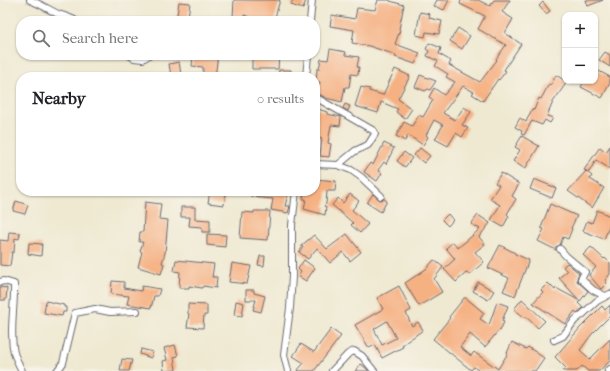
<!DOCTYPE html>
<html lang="en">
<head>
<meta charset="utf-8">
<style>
	:root { --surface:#fff; --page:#f2f2f2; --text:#202124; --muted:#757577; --line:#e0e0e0 }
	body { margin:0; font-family:"IM FELL French Canon",serif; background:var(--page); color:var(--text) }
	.controls { position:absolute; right:12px; top:12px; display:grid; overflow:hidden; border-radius:8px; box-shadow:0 1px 3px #0004 }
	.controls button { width:36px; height:36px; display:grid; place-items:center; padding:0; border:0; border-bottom:1px solid var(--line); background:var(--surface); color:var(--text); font:20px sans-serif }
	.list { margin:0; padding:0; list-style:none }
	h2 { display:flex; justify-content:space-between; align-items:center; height:52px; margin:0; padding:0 16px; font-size:17px }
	h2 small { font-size:13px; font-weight:400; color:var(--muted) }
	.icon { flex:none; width:22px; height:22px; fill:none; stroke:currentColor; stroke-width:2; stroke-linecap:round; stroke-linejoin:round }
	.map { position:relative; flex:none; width:610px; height:371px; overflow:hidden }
	.search { position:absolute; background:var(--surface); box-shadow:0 1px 3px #0004; left:16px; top:16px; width:304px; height:44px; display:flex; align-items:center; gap:10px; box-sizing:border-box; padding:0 14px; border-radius:16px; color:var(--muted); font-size:15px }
	.panel { position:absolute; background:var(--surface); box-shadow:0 1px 3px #0004; left:16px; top:72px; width:304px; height:124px; border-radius:16px }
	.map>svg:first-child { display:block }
</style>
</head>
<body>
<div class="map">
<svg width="610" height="371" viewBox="0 0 610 371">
	<rect width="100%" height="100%" fill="#f7f3e8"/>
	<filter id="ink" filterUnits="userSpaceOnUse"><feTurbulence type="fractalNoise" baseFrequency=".025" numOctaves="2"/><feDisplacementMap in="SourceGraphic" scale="8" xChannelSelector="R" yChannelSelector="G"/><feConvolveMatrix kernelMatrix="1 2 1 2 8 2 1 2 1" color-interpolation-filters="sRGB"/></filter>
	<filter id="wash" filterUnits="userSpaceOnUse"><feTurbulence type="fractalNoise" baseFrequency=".012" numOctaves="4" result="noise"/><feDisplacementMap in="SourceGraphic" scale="16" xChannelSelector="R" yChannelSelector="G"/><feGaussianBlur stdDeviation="0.9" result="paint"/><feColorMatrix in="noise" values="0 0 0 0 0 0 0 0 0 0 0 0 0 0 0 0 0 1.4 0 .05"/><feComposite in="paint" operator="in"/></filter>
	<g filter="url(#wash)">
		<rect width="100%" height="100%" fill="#efe9d1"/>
		<g id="blocks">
			<path fill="#f6b183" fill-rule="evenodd" d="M 234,0 L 280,0 L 274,21 L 260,21 L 244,15 L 244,18 L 233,17 Z
				M 293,0 L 306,0 L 303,9 L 291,5 Z
				M 378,0 L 390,0 L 390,1 L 404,5 L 399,29 L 400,30 L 395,44 L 420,53 L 415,64 L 395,57 L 396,55 L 369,46 L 352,43 L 354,30 L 330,26 L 332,15 L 355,19 L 357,8 L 375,10 Z
				M 437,0 L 449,0 L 444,10 L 434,6 Z
				M 461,0 L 478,0 L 490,6 L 494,0 L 510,0 L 502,12 L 513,19 L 505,33 L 521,44 L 504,70 L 506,71 L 499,80 L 498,79 L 483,101 L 472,94 L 474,92 L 463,86 L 443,113 L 455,120 L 464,107 L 471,112 L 462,125 L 468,128 L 462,137 L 456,133 L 448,146 L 435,139 L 443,125 L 434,120 L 426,135 L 428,137 L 423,145 L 408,135 L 405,141 L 396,136 L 404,122 L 412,126 L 419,115 L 423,117 L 433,100 L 429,97 L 434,88 L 444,95 L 455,82 L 446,77 L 448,74 L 435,66 L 438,61 L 427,56 L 429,51 L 426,49 L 429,43 L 441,48 L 439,54 L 451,61 L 449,65 L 480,82 L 497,60 L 496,59 L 506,45 L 478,29 L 485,16 L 460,4 Z
				M 586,0 L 603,0 L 588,6 Z
				M 179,2 L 190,3 L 188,17 L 184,16 L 183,21 L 176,21 Z
				M 543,2 L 550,11 L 546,14 L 539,6 Z
				M 420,12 L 430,14 L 429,18 L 442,21 L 439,34 L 426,32 L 425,37 L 416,35 Z
				M 458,28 L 470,36 L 462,49 L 450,41 Z
				M 330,49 L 346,52 L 345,55 L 359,57 L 357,67 L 359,67 L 358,75 L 351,74 L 349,87 L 345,87 L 342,102 L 326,98 L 317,93 L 320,82 L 316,82 L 317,69 L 319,69 L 321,59 L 328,60 Z
				M 605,52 L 610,55 L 610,67 L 599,60 Z
				M 193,55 L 218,55 L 215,77 L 203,77 L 203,67 L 192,66 Z
				M 252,55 L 279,55 L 278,69 L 252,69 Z
				M 179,62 L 181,74 L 171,76 L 169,64 Z
				M 395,69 L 410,76 L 398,99 L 412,109 L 405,119 L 396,112 L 398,109 L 381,102 L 378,113 L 355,106 L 361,87 L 370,89 L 369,91 L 383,95 Z
				M 595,69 L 610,77 L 610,83 L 602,98 L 581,87 L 584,81 L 595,81 Z
				M 279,70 L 291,70 L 291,77 L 278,77 Z
				M 420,75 L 436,81 L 430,90 L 428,89 L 425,91 L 415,87 Z
				M 556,75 L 567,82 L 553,102 L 547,116 L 553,118 L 550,123 L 545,120 L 542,125 L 532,121 L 524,135 L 521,134 L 522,131 L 515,127 L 520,118 L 526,122 L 532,109 L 534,110 L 539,98 L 541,99 L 549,84 L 551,85 Z
				M 345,104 L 350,106 L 348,111 L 343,108 Z
				M 315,108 L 327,112 L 327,114 L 341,117 L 340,126 L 331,125 L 328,143 L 331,144 L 329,157 L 320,156 L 322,139 L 315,137 L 317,119 L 315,118 Z
				M 522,136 L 539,146 L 525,169 L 513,161 L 520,150 L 515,147 Z
				M 384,143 L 394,148 L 386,164 L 384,162 L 378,170 L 382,173 L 377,181 L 364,172 L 370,163 L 373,165 Z
				M 610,146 L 610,169 L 596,160 L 589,172 L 584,170 L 600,147 L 606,152 Z
				M 420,148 L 430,156 L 424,163 L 414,155 Z
				M 404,152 L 412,158 L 405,167 L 397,161 Z
				M 586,171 L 592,176 L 590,179 L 604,188 L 592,208 L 568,191 Z
				M 501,173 L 519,184 L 512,196 L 516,199 L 507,214 L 509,216 L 503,227 L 491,220 L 500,205 L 490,199 L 499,185 L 495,183 Z
				M 315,179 L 336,181 L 335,191 L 327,191 L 326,204 L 324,206 L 326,207 L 325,215 L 304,209 L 306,199 L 303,199 L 304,191 L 315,191 Z
				M 534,179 L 556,188 L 552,198 L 530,189 Z
				M 210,191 L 226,194 L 224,205 L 208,203 Z
				M 251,191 L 275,191 L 288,194 L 285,206 L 290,206 L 288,213 L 271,210 L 273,199 L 251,197 Z
				M 350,194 L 359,201 L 352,210 L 368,224 L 360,233 L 351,225 L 353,223 L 332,205 L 338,198 L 343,203 Z
				M 373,194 L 380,200 L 384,199 L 387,201 L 381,212 L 367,203 Z
				M 16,201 L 28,205 L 25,214 L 13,211 Z
				M 145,202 L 161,204 L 159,219 L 168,220 L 165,253 L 162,263 L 164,264 L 161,274 L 138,267 L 142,252 L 140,251 L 143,242 L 139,242 L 140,232 L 143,232 Z
				M 550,204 L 577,216 L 571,228 L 572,229 L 568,239 L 563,237 L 560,245 L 556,247 L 556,250 L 538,241 L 544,229 L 541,228 Z
				M 181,207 L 195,207 L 195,219 L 210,220 L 210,232 L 202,232 L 202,227 L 189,226 L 190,217 L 181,217 Z
				M 597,210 L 610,216 L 610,225 L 604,239 L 583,231 L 587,221 L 592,223 Z
				M 254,211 L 270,211 L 268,240 L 240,238 L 242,212 L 254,213 Z
				M 448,214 L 453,220 L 448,226 L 442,220 Z
				M 478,215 L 490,223 L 479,237 L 485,244 L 475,252 L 484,262 L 469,275 L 467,272 L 456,282 L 444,269 L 455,259 L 446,248 L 453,242 L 458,248 L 480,229 L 471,224 Z
				M 9,232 L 20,233 L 19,239 L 15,238 L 14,252 L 12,252 L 10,266 L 0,265 L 0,240 L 8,241 Z
				M 207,234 L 226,235 L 225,247 L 207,245 Z
				M 347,234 L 361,252 L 350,261 L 343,252 L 330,263 L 317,248 L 308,259 L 299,252 L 303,247 L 301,246 L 314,235 L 327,249 Z
				M 29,243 L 42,244 L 41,256 L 28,254 Z
				M 500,245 L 515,253 L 515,254 L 529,260 L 515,296 L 503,291 L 509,278 L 488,268 Z
				M 591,247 L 604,259 L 605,258 L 610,263 L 610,274 L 605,280 L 607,283 L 601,289 L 589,275 L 596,267 L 583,255 Z
				M 260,256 L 265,256 L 264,266 L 258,265 Z
				M 176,260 L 214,264 L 212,277 L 217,277 L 216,288 L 203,286 L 202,288 L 189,286 L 189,288 L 179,288 L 180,272 L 174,271 Z
				M 304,260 L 315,268 L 306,281 L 298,276 L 301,272 L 298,269 Z
				M 434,260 L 443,267 L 434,279 L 442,292 L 419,306 L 405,283 L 426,269 Z
				M 232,263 L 251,266 L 247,284 L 229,282 Z
				M 567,263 L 579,273 L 577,278 L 577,281 L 588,291 L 580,301 L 559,278 L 567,271 L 563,267 Z
				M 112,281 L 124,282 L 124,288 L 141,291 L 142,286 L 160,289 L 158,296 L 154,296 L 151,308 L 127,304 L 129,296 L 111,294 Z
				M 478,282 L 494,291 L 488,300 L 473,291 Z
				M 548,283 L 555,290 L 556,288 L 580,301 L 578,303 L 583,308 L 577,313 L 575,311 L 565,324 L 533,303 L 543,292 L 541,290 Z
				M 399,286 L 411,310 L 406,313 L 412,326 L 418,322 L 423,330 L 402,345 L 403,347 L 382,358 L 375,345 L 369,348 L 355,325 L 383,309 L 377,298 ZM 387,321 L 396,338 L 382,345 L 374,329 Z
				M 0,287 L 7,288 L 6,300 L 0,300 Z
				M 246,290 L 254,290 L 254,293 L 265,296 L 261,312 L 253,310 L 256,300 L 246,300 Z
				M 464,298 L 466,298 L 484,313 L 480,319 L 489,325 L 497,302 L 508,306 L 502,321 L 504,322 L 500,331 L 499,330 L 485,347 L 470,334 L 460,347 L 471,356 L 474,352 L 498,369 L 508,353 L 507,353 L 512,342 L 526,349 L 528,347 L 544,358 L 535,371 L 479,371 L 474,367 L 471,370 L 433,339 L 450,318 L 449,317 Z
				M 522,299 L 545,321 L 538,328 L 525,316 L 524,317 L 514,309 Z
				M 46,301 L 64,305 L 64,307 L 66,307 L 66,312 L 63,312 L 62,316 L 44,313 Z
				M 236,301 L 244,303 L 242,316 L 234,315 Z
				M 188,304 L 207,305 L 207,315 L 204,315 L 203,328 L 187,327 L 189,314 L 188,314 Z
				M 610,305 L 610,316 L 592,334 L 580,350 L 590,359 L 610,339 L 610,361 L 599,371 L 588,371 L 582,366 L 577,371 L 563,371 L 566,368 L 555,357 L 580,328 L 602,306 L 605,310 Z
				M 331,329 L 341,336 L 314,371 L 297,371 L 304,363 L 293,356 L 301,344 L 314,352 Z
				M 175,345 L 178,356 L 174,357 L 176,370 L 164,371 L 163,361 L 167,360 L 164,348 Z
				M 141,349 L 153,352 L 151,358 L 140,354 Z
				M 122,359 L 132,360 L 129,371 L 120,371 Z
				M 361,364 L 368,370 L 368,371 L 355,371 Z"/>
		</g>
	</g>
	<g filter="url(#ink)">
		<use href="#blocks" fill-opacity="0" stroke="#6a6870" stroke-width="1"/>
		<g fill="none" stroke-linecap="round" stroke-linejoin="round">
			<defs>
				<path id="street" d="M 30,0 C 40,4 48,9 58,14 C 64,16 70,17 76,21
					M 310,21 L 312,0
					M 129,55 L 134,58 L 143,59 L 149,55
					M 306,77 L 308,55
					M 315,97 L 374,131 L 375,134 L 368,145 L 355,151 L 338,165 L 315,164
					M 338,165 L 351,170 L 361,177 L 381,196
					M 560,249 L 566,256 L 585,272 L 581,279 L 593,290 L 605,296
					M 0,282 L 4,281 L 14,284 C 15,307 9,330 14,353 C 16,359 19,365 22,371
					M 554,340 L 563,336 L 575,320 L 583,314 L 597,301 L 610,294
					M 57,371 L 63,363 L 75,313 L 95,309 L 110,312 L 137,311
					M 288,371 L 284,355 L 290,308 L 292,276 L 292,225 L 296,191
					M 332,371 L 348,354 L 354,351 L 362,356 L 374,371
					M 608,371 L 610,369"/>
			</defs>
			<use href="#street" stroke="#6a6870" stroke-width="8"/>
			<use href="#street" stroke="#fff" stroke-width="6"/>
		</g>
	</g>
</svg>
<div class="controls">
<button>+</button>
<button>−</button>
</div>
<div class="search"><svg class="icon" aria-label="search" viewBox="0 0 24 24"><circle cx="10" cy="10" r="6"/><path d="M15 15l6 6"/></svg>Search here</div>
<section class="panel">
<h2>Nearby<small>0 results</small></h2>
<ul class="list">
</ul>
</section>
</div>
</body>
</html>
